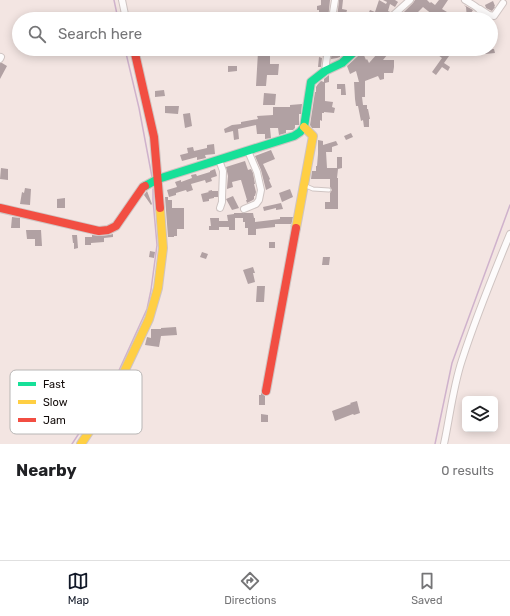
<!DOCTYPE html>
<html lang="en">
<head>
<meta charset="utf-8">
<style>
	:root { --surface:#fff; --page:#f2f2f2; --text:#202124; --muted:#757577; --line:#e0e0e0; --accent:#111827 }
	body { margin:0; font-family:Rubik,sans-serif; background:var(--page); color:var(--text) }
	.controls { position:absolute; right:12px; bottom:12px; display:grid; overflow:hidden; border-radius:6px; box-shadow:0 2px 10px #0003 }
	.controls button { width:36px; height:36px; display:grid; place-items:center; padding:0; border:0; border-bottom:1px solid var(--line); background:var(--surface); color:var(--text); font:20px sans-serif }
	.list { margin:0; padding:0; list-style:none }
	h2 { display:flex; justify-content:space-between; align-items:center; height:52px; margin:0; padding:0 16px; font-size:17px }
	h2 small { font-size:13px; font-weight:400; color:var(--muted) }
	.icon { flex:none; width:22px; height:22px; fill:none; stroke:currentColor; stroke-width:2; stroke-linecap:round; stroke-linejoin:round }
	.map { position:relative; flex:none; width:510px; height:444px; overflow:hidden }
	.search { position:absolute; background:var(--surface); box-shadow:0 2px 10px #0003; left:12px; right:12px; top:12px; height:44px; display:flex; align-items:center; gap:10px; box-sizing:border-box; padding:0 14px; border-radius:22px; color:var(--muted); font-size:15px }
	.sheet { height:116px; background:var(--surface) }
	nav { display:flex; justify-content:space-around; align-items:center; box-sizing:border-box; height:56px; border-top:1px solid var(--line); background:var(--surface); font-size:11px; color:var(--muted) }
	nav a { display:grid; justify-items:center; gap:2px }
	nav .on { color:var(--accent) }
	.map>svg:first-child { display:block }
</style>
</head>
<body>
<div class="map">
<svg width="510" height="444" viewBox="0 0 510 444">
	<rect width="100%" height="100%" fill="#f3e5e2"/>
	<g fill="none" stroke-linecap="round" stroke-linejoin="round">
		<path stroke="#cfb2cc" stroke-width="1.5" d="M 114,0 L 118,19
			M 125,49 L 139,108 L 152,177
			M 72,444 L 116,377 L 147,309 L 151,290 L 157,245 L 153,200 L 153,189
			M 435,444 L 452,363 L 510,205"/>
	</g>
	<path fill="#b1a1a3" d="M 321,0 L 330,0 L 328,19 L 319,19 L 319,10 L 317,10 L 317,6 L 321,5 Z
		M 339,0 L 343,0 L 342,9 L 347,10 L 346,14 L 341,14 L 341,16 L 338,16 L 338,19 L 337,19 Z
		M 379,0 L 386,4 L 387,2 L 383,0 L 395,0 L 398,2 L 395,7 L 390,4 L 388,11 L 390,12 L 386,16 L 385,19 L 366,19 L 370,10 L 375,12 Z
		M 415,0 L 427,0 L 430,3 L 431,2 L 435,5 L 439,0 L 448,0 L 442,9 L 447,12 L 443,19 L 438,19 L 423,7 L 417,13 L 423,19 L 396,19 L 405,11 L 413,3 Z
		M 493,1 L 495,6 L 494,6 L 495,7 L 492,11 L 486,8 L 485,5 Z
		M 464,5 L 473,10 L 471,13 L 471,19 L 467,19 L 466,7 Z
		M 279,49 L 293,49 L 293,54 L 278,53 Z
		M 322,49 L 323,49 L 321,67 L 318,67 L 319,57 L 322,58 Z
		M 332,49 L 345,49 L 340,53 L 340,57 L 337,58 L 331,59 Z
		M 371,49 L 392,49 L 383,60 L 394,60 L 394,67 L 393,73 L 384,73 L 384,79 L 380,80 L 378,76 L 365,81 L 365,97 L 362,97 L 363,105 L 367,105 L 367,109 L 368,109 L 370,119 L 369,119 L 369,127 L 364,127 L 363,120 L 361,121 L 358,106 L 356,106 L 355,99 L 354,82 L 359,82 L 356,71 L 350,74 L 347,66 L 358,56 L 363,53 L 366,60 L 367,59 L 369,63 L 377,54 Z
		M 399,49 L 411,49 L 406,54 Z
		M 414,49 L 431,49 L 426,56 Z
		M 441,49 L 446,52 L 448,49 L 454,49 L 444,63 L 450,67 L 448,71 L 442,67 L 436,75 L 432,72 L 442,58 L 438,55 Z
		M 485,49 L 494,49 L 495,53 L 485,54 Z
		M 258,52 L 270,52 L 270,64 L 279,64 L 278,75 L 267,75 L 266,86 L 256,86 Z
		M 0,63 L 2,63 L 7,66 L 0,79 Z
		M 228,66 L 237,66 L 237,71 L 228,72 Z
		M 329,75 L 329,82 L 325,83 L 325,101 L 333,102 L 332,107 L 335,108 L 334,113 L 324,112 L 324,113 L 322,113 L 322,121 L 320,120 L 320,128 L 312,128 L 310,125 L 315,92 L 316,92 L 316,87 L 318,84 L 321,81 L 324,82 L 324,79 Z
		M 337,84 L 345,84 L 346,95 L 341,95 L 341,89 L 337,89 Z
		M 164,90 L 165,96 L 155,97 L 155,91 Z
		M 264,93 L 276,94 L 275,105 L 263,105 Z
		M 302,104 L 301,114 L 299,114 L 299,125 L 295,125 L 295,128 L 293,130 L 286,130 L 286,133 L 279,135 L 278,128 L 270,128 L 271,138 L 265,139 L 265,134 L 257,134 L 256,125 L 238,129 L 239,139 L 234,140 L 233,131 L 225,133 L 224,129 L 232,125 L 241,124 L 241,122 L 258,119 L 257,116 L 273,115 L 273,107 L 290,107 L 290,105 Z
		M 165,106 L 179,106 L 178,114 L 165,113 Z
		M 190,113 L 192,126 L 185,128 L 183,114 Z
		M 351,133 L 353,137 L 346,140 L 344,136 Z
		M 318,140 L 323,141 L 323,145 L 336,141 L 338,145 L 332,147 L 332,152 L 326,152 L 327,168 L 337,168 L 337,157 L 342,157 L 342,168 L 338,169 L 337,178 L 338,178 L 338,209 L 325,209 L 325,202 L 330,202 L 330,193 L 332,190 L 330,187 L 330,179 L 311,179 L 312,171 L 316,171 L 316,166 L 317,166 L 318,154 Z
		M 214,144 L 215,154 L 205,155 L 206,158 L 197,160 L 197,157 L 182,161 L 180,155 L 188,153 L 187,148 L 193,147 L 194,151 L 207,148 L 207,145 Z
		M 271,150 L 275,159 L 263,164 L 270,179 L 269,180 L 272,187 L 266,190 L 261,170 L 255,156 Z
		M 245,161 L 248,170 L 251,169 L 253,173 L 255,184 L 254,184 L 256,192 L 255,196 L 254,196 L 254,199 L 253,200 L 247,203 L 246,200 L 247,200 L 241,180 L 240,180 L 232,182 L 233,187 L 227,189 L 227,188 L 228,176 L 226,167 Z
		M 1,168 L 8,169 L 8,180 L 0,179 Z
		M 215,169 L 217,176 L 211,178 L 212,181 L 206,183 L 205,180 L 191,184 L 193,190 L 187,192 L 186,190 L 176,193 L 176,195 L 169,197 L 167,190 L 177,187 L 175,182 L 181,180 L 181,182 L 192,178 L 191,175 L 196,174 L 197,176 L 210,172 L 210,171 Z
		M 25,188 L 31,189 L 30,205 L 20,204 L 22,192 L 24,193 Z
		M 290,189 L 293,197 L 282,202 L 279,193 Z
		M 212,190 L 212,191 L 218,191 L 218,197 L 214,197 L 214,198 L 209,199 L 209,201 L 203,202 L 201,194 L 209,192 L 208,191 Z
		M 147,191 L 152,204 L 151,205 L 144,195 Z
		M 233,196 L 239,208 L 232,210 L 226,199 Z
		M 165,197 L 168,197 L 168,200 L 172,200 L 172,208 L 184,208 L 184,229 L 177,229 L 177,236 L 174,236 L 174,237 L 168,237 Z
		M 65,198 L 65,208 L 57,208 L 57,199 Z
		M 281,203 L 283,209 L 276,210 L 276,208 L 264,211 L 263,207 Z
		M 234,213 L 253,213 L 254,218 L 255,218 L 255,222 L 280,219 L 280,217 L 293,217 L 290,230 L 291,224 L 275,224 L 275,227 L 256,229 L 256,235 L 248,235 L 248,228 L 245,228 L 245,222 L 243,222 L 243,218 L 235,218 L 235,230 L 229,230 L 229,227 L 219,227 L 219,230 L 209,230 L 209,226 L 211,226 L 210,218 L 219,218 L 219,221 L 228,221 L 227,215 L 234,214 Z
		M 12,217 L 20,218 L 20,228 L 11,228 Z
		M 26,230 L 41,230 L 42,246 L 35,246 L 35,239 L 27,239 Z
		M 113,234 L 113,237 L 104,238 L 104,242 L 91,243 L 91,245 L 85,245 L 85,237 L 92,237 L 92,235 L 100,236 L 109,235 Z
		M 72,235 L 77,235 L 78,248 L 74,249 L 74,243 L 73,243 Z
		M 269,242 L 275,242 L 275,248 L 269,248 Z
		M 150,251 L 155,252 L 154,258 L 149,257 Z
		M 202,252 L 208,254 L 206,259 L 200,257 Z
		M 323,257 L 330,257 L 329,265 L 322,265 Z
		M 253,267 L 255,273 L 253,273 L 255,282 L 248,284 L 243,270 Z
		M 257,286 L 265,286 L 264,302 L 256,302 Z
		M 176,327 L 177,335 L 161,336 L 159,347 L 145,345 L 147,337 L 151,338 L 151,329 L 161,329 L 161,328 Z
		M 261,393 L 265,396 L 265,405 L 259,405 L 259,395 L 261,395 Z
		M 357,401 L 360,413 L 354,415 L 353,414 L 335,421 L 332,411 L 351,404 L 350,403 Z
		M 261,414 L 268,415 L 268,422 L 261,422 Z"/>
	<g fill="none" stroke-linecap="round" stroke-linejoin="round">
		<defs>
			<path id="lane" d="M 306,186 L 313,189 L 329,190"/>
			<path id="street" d="M 122,0 L 126,19
				M 465,0 C 475,6 480,8 486,19
				M 480,9 L 489,15 L 494,16 L 503,3
				M 332,19 L 335,0
				M 389,19 L 410,0
				M 0,59 L 1,57
				M 325,71 L 328,49
				M 219,160 L 223,171 L 222,197 L 222,202 L 220,208
				M 244,209 L 256,204 L 259,200 L 261,190 L 257,172 L 248,151
				M 444,444 C 450,416 453,387 462,360 C 476,317 493,275 510,234"/>
			<path id="fast" d="M 145,186 L 158,179 L 294,136 L 300,132 L 304,127 L 311,82 L 325,71 L 342,63 L 357,49"/>
			<path id="slow" d="M 296,228 L 313,136 L 304,127
				M 81,444 L 106,406 L 124,372 L 149,319 L 158,288 L 163,248 L 160,208"/>
			<path id="jam" d="M 134,49 L 154,137 L 160,208
				M 0,208 L 99,231 L 108,230 L 116,226 L 143,187 L 145,186
				M 266,391 L 296,228"/>
		</defs>
		<use href="#lane" stroke="#cfc4c2" stroke-width="5"/>
		<use href="#street" stroke="#cfc4c2" stroke-width="8"/>
		<use href="#fast" stroke="#cfc4c2" stroke-width="10"/>
		<use href="#slow" stroke="#cfc4c2" stroke-width="10"/>
		<use href="#jam" stroke="#cfc4c2" stroke-width="10"/>
		<use href="#lane" stroke="#fdfbfb" stroke-width="3"/>
		<use href="#street" stroke="#fdfbfb" stroke-width="6"/>
		<use href="#fast" stroke="#16e098" stroke-width="8"/>
		<use href="#slow" stroke="#ffcf43" stroke-width="8"/>
		<use href="#jam" stroke="#f24e42" stroke-width="8"/>
	</g>
	<rect x="10" y="370" width="132" height="64" rx="6" fill="#fff" stroke="#b8b6b5" stroke-width="1"/>
	<rect x="18" y="382" width="18" height="4" fill="#16e098"/>
	<rect x="18" y="400" width="18" height="4" fill="#ffcf43"/>
	<rect x="18" y="418" width="18" height="4" fill="#f24e42"/>
	<g font-size="11" fill="#120b09">
		<text x="43" y="388">Fast</text>
		<text x="43" y="406">Slow</text>
		<text x="43" y="424">Jam</text>
	</g>
</svg>
<div class="controls">
<button><svg class="icon" aria-label="layers" viewBox="0 0 24 24"><path d="M12 4l9 5-9 5-9-5zM3 14l9 5 9-5"/></svg></button>
</div>
<div class="search"><svg class="icon" aria-label="search" viewBox="0 0 24 24"><circle cx="10" cy="10" r="6"/><path d="M15 15l6 6"/></svg>Search here</div>
</div>
<section class="sheet">
<h2>Nearby<small>0 results</small></h2>
<ul class="list">
</ul>
</section>
<nav>
<a class="on"><svg class="icon" aria-label="map" viewBox="0 0 24 24"><path d="M3 6l6-2 6 2 6-2v14l-6 2-6-2-6 2zM9 4v14M15 6v14"/></svg>Map</a>
<a><svg class="icon" aria-label="directions" viewBox="0 0 24 24"><path d="M12 3l9 9-9 9-9-9zM9 14v-3h6M13 9l2 2-2 2"/></svg>Directions</a>
<a><svg class="icon" aria-label="saved" viewBox="0 0 24 24"><path d="M7 4h10v16l-5-4-5 4z"/></svg>Saved</a>
</nav>
</body>
</html>
